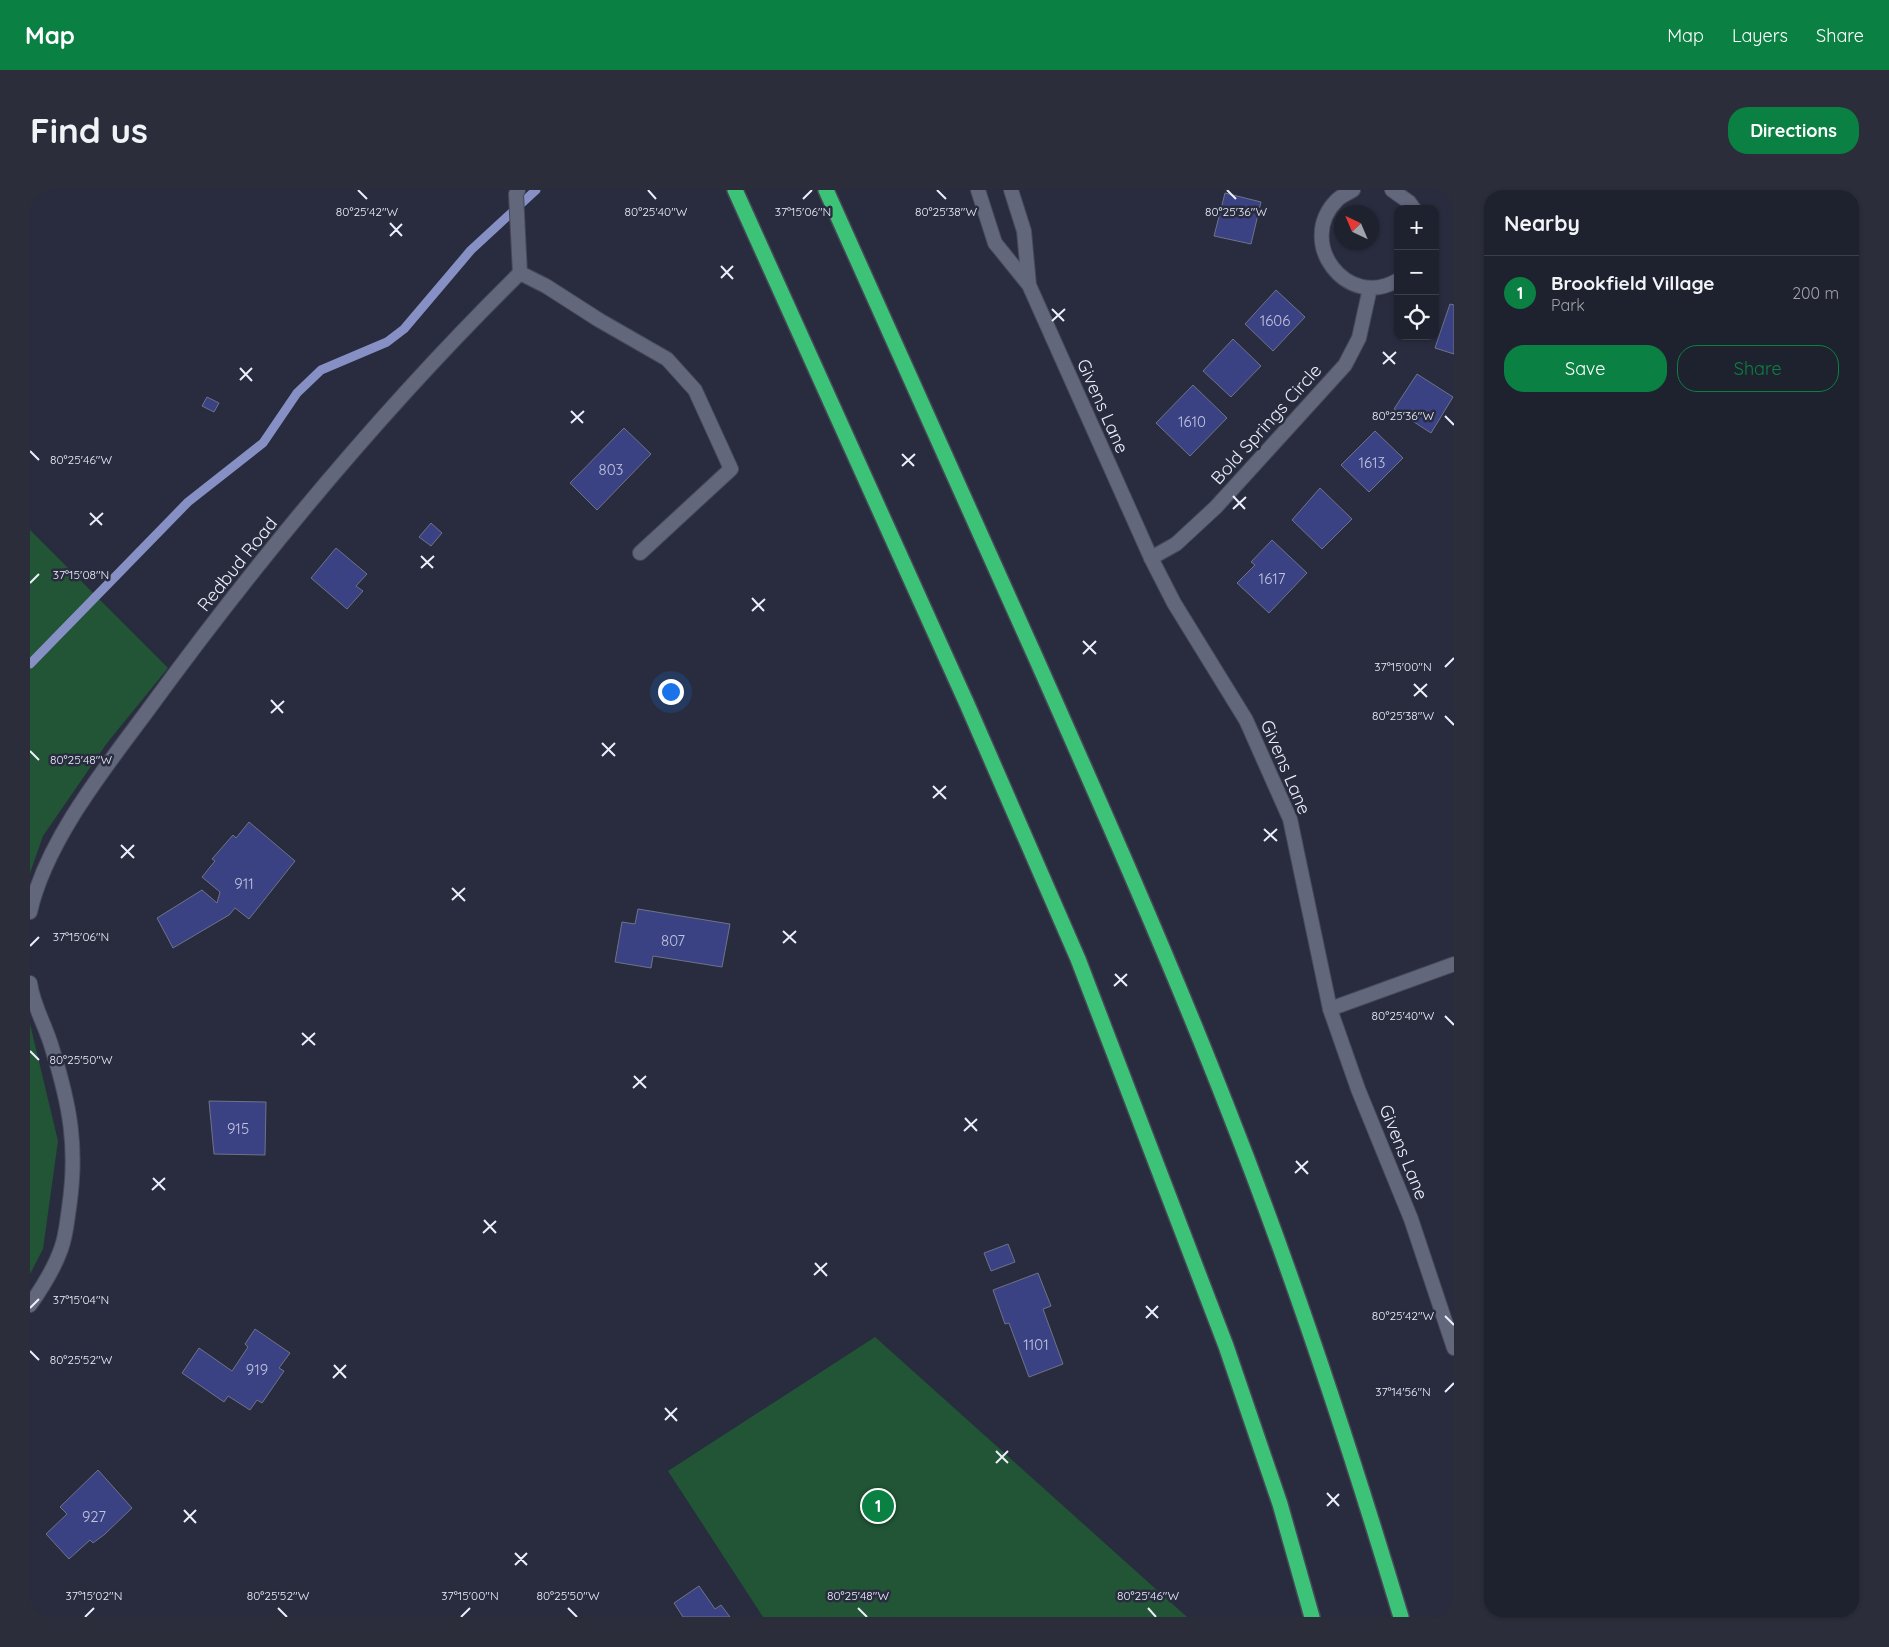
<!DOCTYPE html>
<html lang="en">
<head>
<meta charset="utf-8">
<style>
	:root { --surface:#1e212e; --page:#2b2e3a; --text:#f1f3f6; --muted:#a1a3aa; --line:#3c3e4a; --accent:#0b8043 }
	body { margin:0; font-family:Quicksand,sans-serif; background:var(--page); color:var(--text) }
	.controls { position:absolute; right:15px; top:15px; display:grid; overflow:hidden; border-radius:10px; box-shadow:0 1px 4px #0004 }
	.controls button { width:45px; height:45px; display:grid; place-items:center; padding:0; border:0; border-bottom:1px solid var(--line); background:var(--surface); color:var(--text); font:25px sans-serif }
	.compass { position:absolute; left:1304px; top:15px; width:45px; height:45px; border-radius:50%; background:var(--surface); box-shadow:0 1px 4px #0004; rotate:316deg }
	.you { position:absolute; left:640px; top:501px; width:18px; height:18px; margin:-12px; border:4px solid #fff; border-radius:50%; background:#1a73e8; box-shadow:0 0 0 8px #1a73e833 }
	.badge { display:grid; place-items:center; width:32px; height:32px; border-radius:50%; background:var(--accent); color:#fff; font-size:16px; font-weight:700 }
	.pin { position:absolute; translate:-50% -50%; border:2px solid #fff; box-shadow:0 1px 5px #0006 }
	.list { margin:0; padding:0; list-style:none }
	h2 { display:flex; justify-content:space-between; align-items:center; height:65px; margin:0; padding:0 20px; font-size:21px }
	h2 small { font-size:16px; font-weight:400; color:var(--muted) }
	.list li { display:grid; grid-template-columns:32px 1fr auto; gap:15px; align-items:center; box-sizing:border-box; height:75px; padding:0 20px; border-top:1px solid var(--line) }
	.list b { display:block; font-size:19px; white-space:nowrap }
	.list p { margin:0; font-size:16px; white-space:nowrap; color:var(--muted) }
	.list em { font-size:16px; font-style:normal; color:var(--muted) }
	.actions { display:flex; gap:10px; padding:15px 20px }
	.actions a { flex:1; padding:11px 0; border:1px solid var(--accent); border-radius:20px; text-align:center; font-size:18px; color:var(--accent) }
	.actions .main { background:var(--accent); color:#fff }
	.icon { flex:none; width:28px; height:28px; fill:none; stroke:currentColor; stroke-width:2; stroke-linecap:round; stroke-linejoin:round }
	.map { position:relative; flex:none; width:1424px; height:1427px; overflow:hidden; border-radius:20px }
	header { display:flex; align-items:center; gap:30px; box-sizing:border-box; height:70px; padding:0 25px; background:var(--accent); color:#fff }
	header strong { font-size:24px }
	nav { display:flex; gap:28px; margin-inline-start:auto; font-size:18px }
	.intro { display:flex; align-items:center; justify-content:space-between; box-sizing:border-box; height:120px; padding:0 30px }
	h1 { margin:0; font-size:35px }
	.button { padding:12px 22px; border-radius:20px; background:var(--accent); color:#fff; font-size:18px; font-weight:700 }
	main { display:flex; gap:30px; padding:0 30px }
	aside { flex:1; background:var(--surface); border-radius:20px; box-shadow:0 1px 4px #0004 }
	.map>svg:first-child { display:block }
</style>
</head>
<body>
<header>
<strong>Map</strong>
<nav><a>Map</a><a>Layers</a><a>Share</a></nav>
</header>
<div class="intro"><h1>Find us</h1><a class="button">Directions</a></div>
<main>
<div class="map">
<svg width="1424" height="1427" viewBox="0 0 1424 1427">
	<rect width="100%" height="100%" fill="#282c3e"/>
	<path fill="#215535" d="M 0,340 L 138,478 L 77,553 L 13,646 L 0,683 Z
		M 0,834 L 28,951 L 13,1059 L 0,1084 Z
		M 845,1147 L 1157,1427 L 733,1427 L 638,1281 Z"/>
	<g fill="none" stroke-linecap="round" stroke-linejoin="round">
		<path stroke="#8790c4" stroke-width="9" d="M 0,474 L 158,312 L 233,253 L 267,203 L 291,180 L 357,152 L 374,139 L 441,60 L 506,0"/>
	</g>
	<path fill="#3a4284" stroke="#6e7388" d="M 1195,3 L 1231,12 L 1221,54 L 1184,46 Z
		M 1246,100 L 1275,127 L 1243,161 L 1215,134 Z
		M 1420,114 L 1424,115 L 1424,164 L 1405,158 Z
		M 1203,149 L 1231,176 L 1201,207 L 1173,181 Z
		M 1387,184 L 1423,207 L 1401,243 L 1364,219 Z
		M 1163,195 L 1197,228 L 1160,266 L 1126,233 Z
		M 177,207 L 189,213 L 184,222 L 172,216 Z
		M 594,238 L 621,264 L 567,320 L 540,293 Z
		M 1345,241 L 1373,268 L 1339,302 L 1311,275 Z
		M 1290,298 L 1322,329 L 1292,359 L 1262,330 Z
		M 401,333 L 412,343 L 401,356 L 389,347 Z
		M 1242,350 L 1277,383 L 1239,423 L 1207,393 L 1225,375 L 1221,372 Z
		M 306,358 L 337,384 L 326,396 L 333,401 L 317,419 L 281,388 Z
		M 219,632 L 265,671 L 219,729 L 205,718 L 199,725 L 143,758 L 127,728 L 172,700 L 187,713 L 190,702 L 172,687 L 185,671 L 182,669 L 203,645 L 206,648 Z
		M 608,719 L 700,734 L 692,777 L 623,766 L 621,778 L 585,772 L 592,732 L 605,734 Z
		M 179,911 L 236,912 L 235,965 L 184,964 Z
		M 978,1054 L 985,1072 L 961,1081 L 954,1063 Z
		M 1008,1083 L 1021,1116 L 1013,1119 L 1033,1174 L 999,1187 L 979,1133 L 975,1134 L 963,1100 Z
		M 225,1139 L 260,1163 L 249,1178 L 254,1181 L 232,1213 L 227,1210 L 220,1220 L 198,1206 L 194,1212 L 152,1183 L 169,1158 L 202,1181 L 218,1157 L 215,1154 Z
		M 68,1280 L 102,1318 L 75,1344 L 63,1353 L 60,1350 L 39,1369 L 16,1344 L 37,1324 L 30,1317 Z
		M 669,1396 L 685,1419 L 691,1415 L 700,1427 L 653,1427 L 644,1413 Z"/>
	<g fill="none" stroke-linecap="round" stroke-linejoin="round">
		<defs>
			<path id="service" d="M 488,0 L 486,4 L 490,83 L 516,96 L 569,130 L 637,169 L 665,200 L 701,279 L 610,363
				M 1300,819 L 1424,774"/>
			<path id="minor" d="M 1323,0 C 1318,3 1311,6 1307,10 C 1265,52 1317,121 1368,90
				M 1362,0 L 1379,12 L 1384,19
				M 1121,368 L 1146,354 L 1186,317 L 1315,175 L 1329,148 L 1340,98
				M 0,722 C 16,651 75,578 118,520 C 231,365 354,217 490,83
				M 0,793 C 3,816 16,836 22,858 C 40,915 48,958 39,1018 C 37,1031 36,1046 31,1059 C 24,1079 12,1098 0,1115"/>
			<path id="tertiary" d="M 948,0 L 965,53 L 999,95 L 1121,368 L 1144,413 L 1216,530 L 1260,629 L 1300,819 L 1328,899 L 1381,1029 L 1424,1158
				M 981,0 L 994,41 L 999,95"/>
			<path id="motorway" d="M 705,0 L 937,514 L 1048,769 L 1196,1156 L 1250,1314 L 1282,1427
				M 796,0 C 866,155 936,310 1005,466 C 1072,617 1139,768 1199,922 C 1264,1087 1320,1257 1371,1427"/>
		</defs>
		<use href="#service" stroke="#464958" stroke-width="16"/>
		<use href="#minor" stroke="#464958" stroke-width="16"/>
		<use href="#tertiary" stroke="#464958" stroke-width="16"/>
		<use href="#motorway" stroke="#464958" stroke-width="18"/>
		<use href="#service" stroke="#62677c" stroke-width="14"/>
		<use href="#minor" stroke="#62677c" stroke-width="14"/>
		<use href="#tertiary" stroke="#62677c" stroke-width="14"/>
		<use href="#motorway" stroke="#3cc377" stroke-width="15"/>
	</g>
	<path fill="none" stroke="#eceffb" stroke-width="2" d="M 328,0 L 337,9M 618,0 L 626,9M 907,0 L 916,9M 1197,0 L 1206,9M 773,9 L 782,0M 360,33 L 372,46M 360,46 L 372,34M 691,76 L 703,89M 691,88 L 703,76M 1022,119 L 1034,131M 1022,131 L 1035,119M 1353,162 L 1365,174M 1353,174 L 1366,162M 210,178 L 222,191M 210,190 L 222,178M 541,221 L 553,233M 1415,226 L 1424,235M 541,233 L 554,221M 0,261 L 9,270M 872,264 L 884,276M 872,276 L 885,264M 1203,306 L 1215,319M 1203,319 L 1216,307M 60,323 L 72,335M 60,335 L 73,323M 391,366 L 403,378M 391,378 L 404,366M 0,393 L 9,384M 722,408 L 734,421M 722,421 L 735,409M 1053,451 L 1066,464M 1053,464 L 1066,451M 1415,477 L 1424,468M 1384,494 L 1397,507M 1384,506 L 1397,494M 241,510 L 253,523M 241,523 L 254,511M 1415,526 L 1424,535M 572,553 L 585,566M 0,561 L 9,570M 572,566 L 585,553M 903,596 L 916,609M 903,608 L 916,596M 1234,639 L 1247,651M 1234,651 L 1247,639M 91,655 L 104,668M 91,668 L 104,655M 422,698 L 435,711M 422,710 L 435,698M 753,741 L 766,753M 753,753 L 766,741M 0,756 L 9,747M 1085,784 L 1097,796M 1084,796 L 1097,784M 1415,826 L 1424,835M 272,843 L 285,855M 272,855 L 285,843M 0,861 L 9,870M 604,886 L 616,898M 603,898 L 616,886M 935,928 L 947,941M 934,941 L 947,929M 1266,971 L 1278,984M 1265,983 L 1278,971M 123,988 L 135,1000M 122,1000 L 135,988M 454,1030 L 466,1043M 453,1043 L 466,1031M 785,1073 L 797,1086M 784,1085 L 797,1073M 1116,1116 L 1128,1128M 0,1118 L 9,1109M 1415,1126 L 1424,1135M 1116,1128 L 1128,1116M 0,1161 L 9,1170M 304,1175 L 316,1188M 303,1188 L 316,1175M 1415,1202 L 1424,1193M 635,1218 L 647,1231M 635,1230 L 647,1218M 966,1261 L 978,1273M 966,1273 L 978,1261M 1297,1303 L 1309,1316M 1297,1316 L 1309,1304M 154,1320 L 166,1333M 154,1332 L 166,1320M 485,1363 L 497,1375M 485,1375 L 497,1363M 248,1418 L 257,1427M 538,1418 L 547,1427M 828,1418 L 837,1427M 1118,1418 L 1126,1427M 55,1427 L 64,1418M 431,1427 L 440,1418"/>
	<g text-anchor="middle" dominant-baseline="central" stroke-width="5" stroke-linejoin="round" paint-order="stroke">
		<g font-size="15" fill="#c0c4dd">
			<text x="1245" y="130">1606</text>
			<text x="1162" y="231">1610</text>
			<text x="1342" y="272">1613</text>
			<text x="581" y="279">803</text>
			<text x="1242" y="388">1617</text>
			<text x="214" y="693">911</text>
			<text x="643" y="750">807</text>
			<text x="208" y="938">915</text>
			<text x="1006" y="1154">1101</text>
			<text x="227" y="1179">919</text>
			<text x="64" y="1326">927</text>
		</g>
		<g font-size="18" fill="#eceffb" stroke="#282c3e">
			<text transform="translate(1073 216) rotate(66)">Givens Lane</text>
			<text transform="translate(1236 234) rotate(-48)">Bold Springs Circle</text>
			<text transform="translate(207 374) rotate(-51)">Redbud Road</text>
			<text transform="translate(1256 577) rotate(67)">Givens Lane</text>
			<text transform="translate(1374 962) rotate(68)">Givens Lane</text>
		</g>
	</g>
	<g font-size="12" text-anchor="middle" fill="#eceffb" stroke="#282c3e" stroke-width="5" stroke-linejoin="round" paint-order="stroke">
		<text x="773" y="26">37°15'06"N</text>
		<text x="337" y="26">80°25'42"W</text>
		<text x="626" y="26">80°25'40"W</text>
		<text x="916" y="26">80°25'38"W</text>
		<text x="1206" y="26">80°25'36"W</text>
		<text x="1373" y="230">80°25'36"W</text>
		<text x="51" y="274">80°25'46"W</text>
		<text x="51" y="389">37°15'08"N</text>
		<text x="1373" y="481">37°15'00"N</text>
		<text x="1373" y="530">80°25'38"W</text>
		<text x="51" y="574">80°25'48"W</text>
		<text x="51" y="751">37°15'06"N</text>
		<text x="1373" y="830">80°25'40"W</text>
		<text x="51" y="874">80°25'50"W</text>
		<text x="51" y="1114">37°15'04"N</text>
		<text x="1373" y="1130">80°25'42"W</text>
		<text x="51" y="1174">80°25'52"W</text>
		<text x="1373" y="1206">37°14'56"N</text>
		<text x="248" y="1410">80°25'52"W</text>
		<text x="538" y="1410">80°25'50"W</text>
		<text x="828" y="1410">80°25'48"W</text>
		<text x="1118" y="1410">80°25'46"W</text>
		<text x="64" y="1410">37°15'02"N</text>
		<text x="440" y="1410">37°15'00"N</text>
	</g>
</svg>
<div class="controls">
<button>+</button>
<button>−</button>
<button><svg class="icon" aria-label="locate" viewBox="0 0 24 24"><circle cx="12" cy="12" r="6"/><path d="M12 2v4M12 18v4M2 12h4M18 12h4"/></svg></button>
</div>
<svg class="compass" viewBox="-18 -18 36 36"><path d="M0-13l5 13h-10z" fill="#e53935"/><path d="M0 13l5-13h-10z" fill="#a1a3aa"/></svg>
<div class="you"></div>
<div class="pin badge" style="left:848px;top:1316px">1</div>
</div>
<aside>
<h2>Nearby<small></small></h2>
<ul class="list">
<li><span class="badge">1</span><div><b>Brookfield Village</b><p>Park</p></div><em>200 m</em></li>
</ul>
<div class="actions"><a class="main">Save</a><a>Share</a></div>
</aside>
</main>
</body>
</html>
